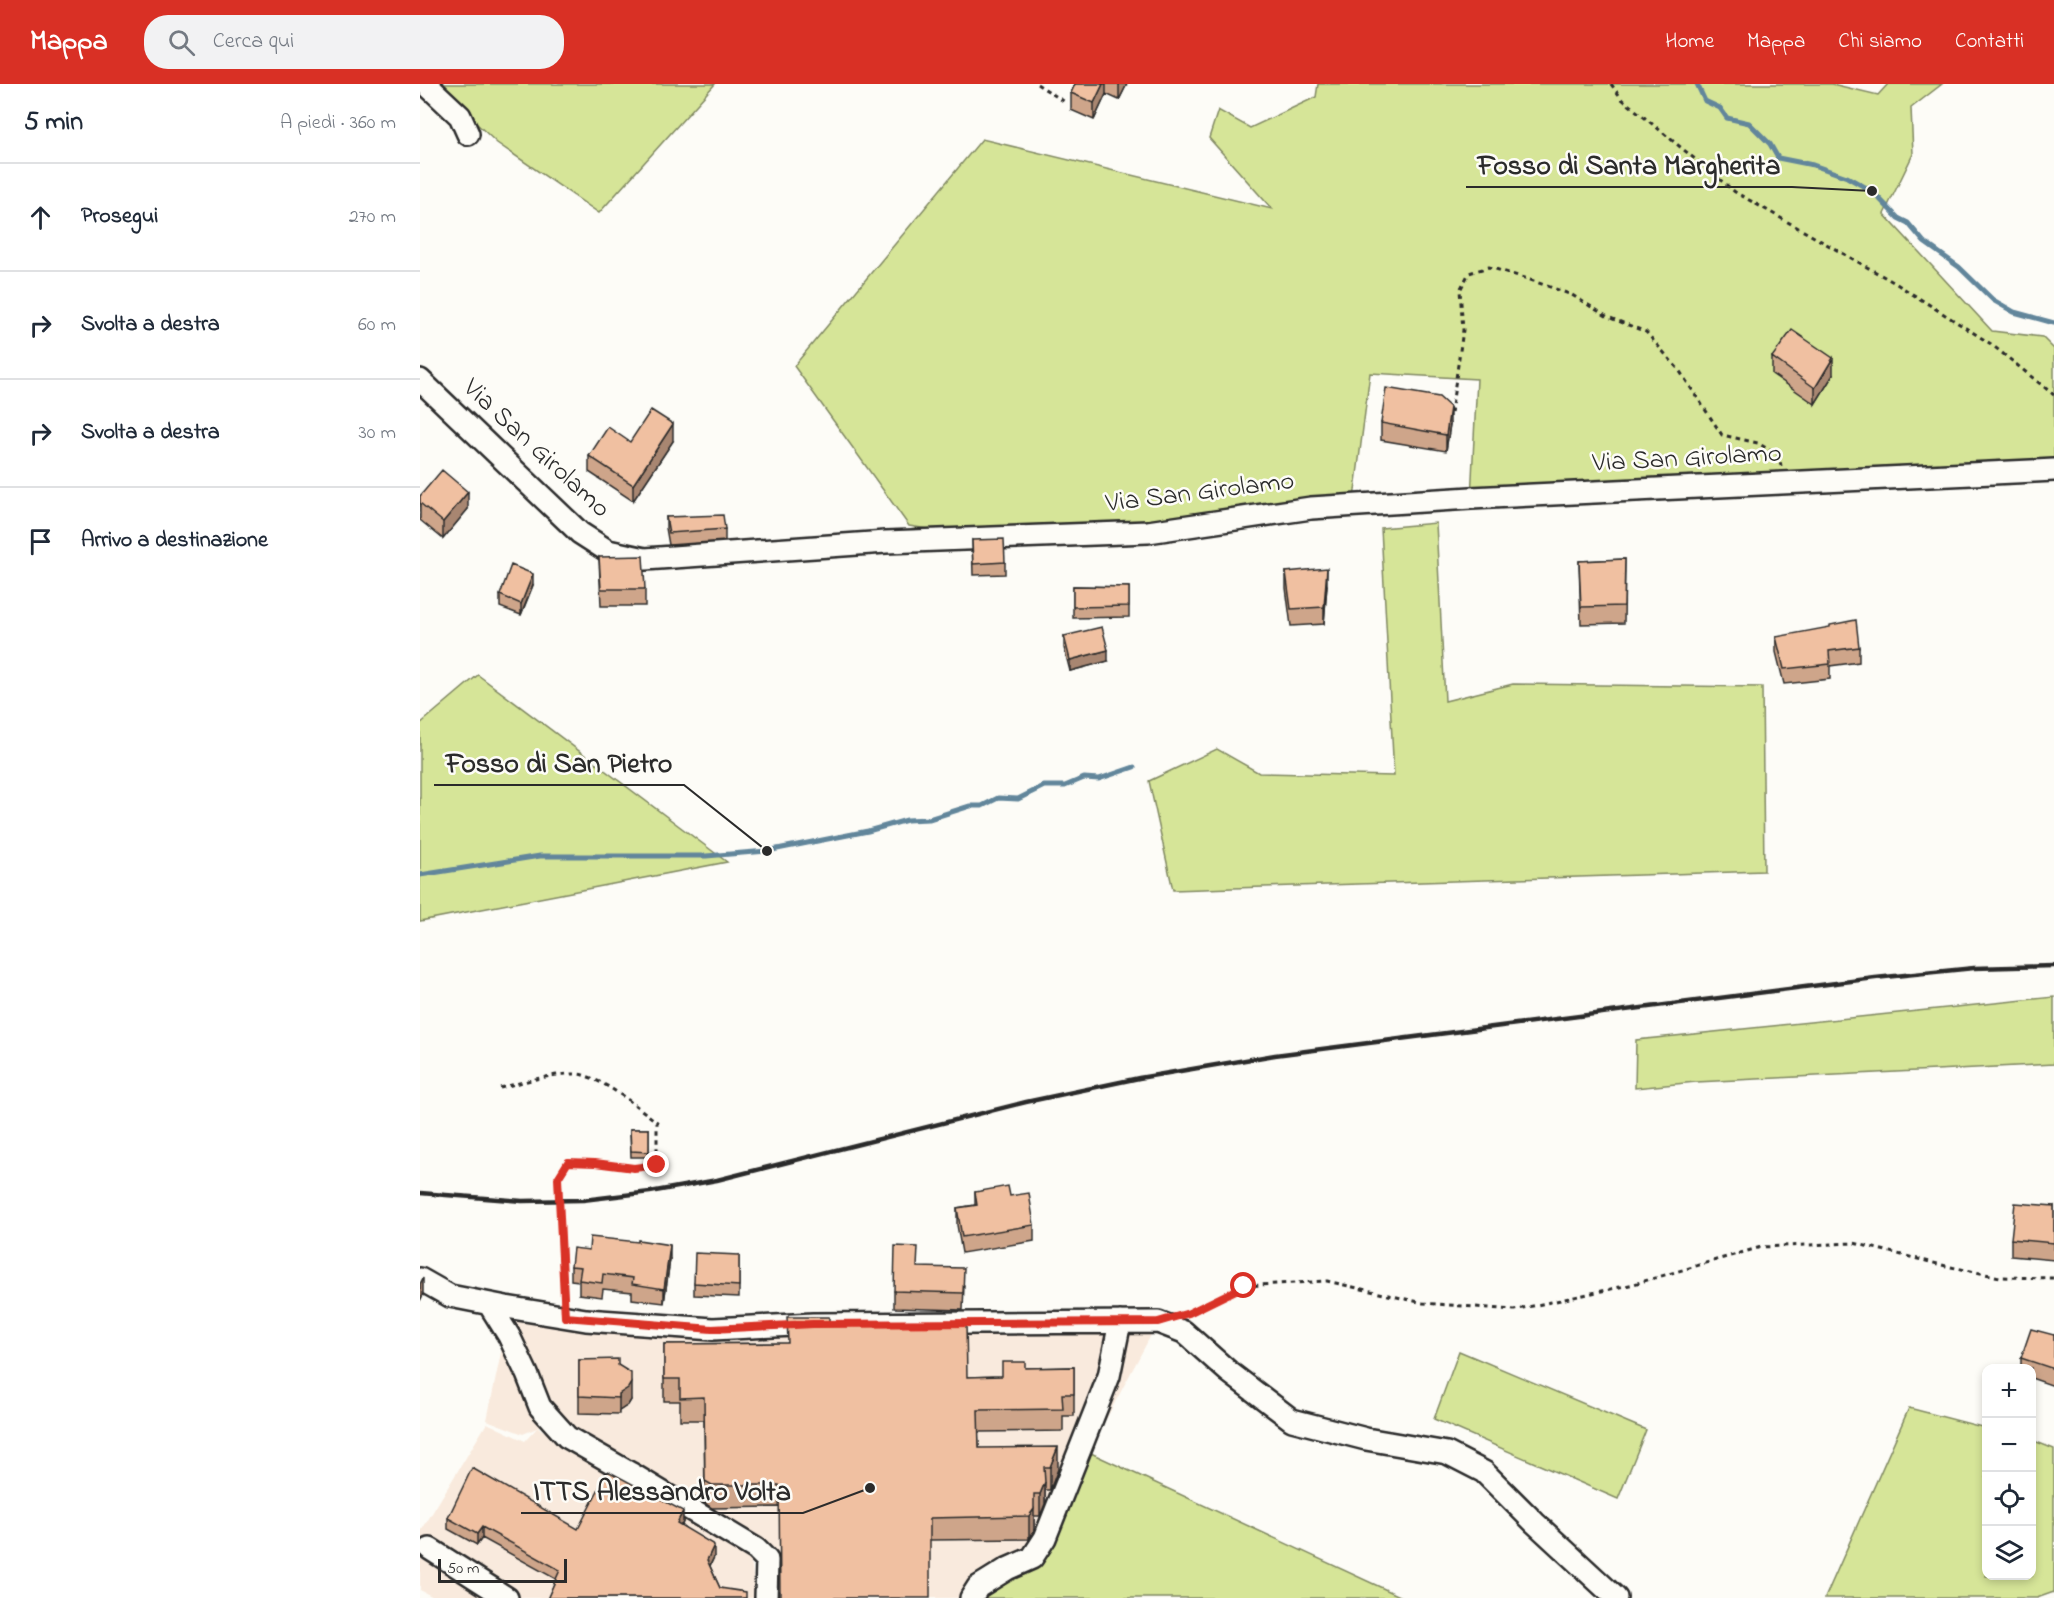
<!DOCTYPE html>
<html lang="it">
<head>
<meta charset="utf-8">
<style>
	:root { --surface:#fff; --page:#f2f2f3; --text:#1f2937; --muted:#747a83; --line:#e0e1e3; --accent:#d93025 }
	body { margin:0; font-family:"Indie Flower",sans-serif; background:var(--page); color:var(--text) }
	.controls { position:absolute; right:18px; bottom:18px; display:grid; overflow:hidden; border-radius:12px; box-shadow:0 3px 9px #0003 }
	.controls button { width:54px; height:54px; display:grid; place-items:center; padding:0; border:0; border-bottom:2px solid var(--line); background:var(--surface); color:var(--text); font:30px sans-serif }
	.scale { position:absolute; left:18px; bottom:15px; width:129px; box-sizing:border-box; padding-left:6px; border:3px solid #2b2b2b; border-top:0; font-size:16px; line-height:21px; white-space:nowrap; color:#2b2b2b; -webkit-text-stroke:4px #fdfcf7; paint-order:stroke }
	.stop { position:absolute; width:18px; height:18px; margin:-14px; border:4px solid #d93025; border-radius:50%; background:#fff }
	.stop.end { background:#d93025; border-color:#fff; box-shadow:0 2px 6px #0008 }
	.list { margin:0; padding:0; list-style:none }
	h2 { display:flex; justify-content:space-between; align-items:center; height:78px; margin:0; padding:0 24px; font-size:26px }
	h2 small { font-size:20px; font-weight:400; color:var(--muted) }
	.list li { display:grid; grid-template-columns:39px 1fr auto; gap:18px; align-items:center; box-sizing:border-box; height:108px; padding:0 24px; border-top:2px solid var(--line) }
	.list b { display:block; font-size:22px; white-space:nowrap }
	.list em { font-size:20px; font-style:normal; color:var(--muted) }
	.icon { flex:none; width:33px; height:33px; fill:none; stroke:currentColor; stroke-width:2; stroke-linecap:round; stroke-linejoin:round }
	.map { position:relative; flex:none; width:1634px; height:1514px; overflow:hidden }
	header { display:flex; align-items:center; gap:36px; box-sizing:border-box; height:84px; padding:0 30px; background:var(--accent); color:#fff }
	header strong { font-size:28px }
	nav { display:flex; gap:33px; margin-inline-start:auto; font-size:21px }
	.search { width:420px; height:54px; background:var(--page); display:flex; align-items:center; gap:15px; box-sizing:border-box; padding:0 21px; border-radius:24px; color:var(--muted); font-size:22px }
	main { display:flex }
	aside { flex:1; background:var(--surface) }
	.map>svg:first-child { display:block }
</style>
</head>
<body>
<header>
<strong>Mappa</strong>
<div class="search"><svg class="icon" aria-label="search" viewBox="0 0 24 24"><circle cx="10" cy="10" r="6"/><path d="M15 15l6 6"/></svg>Cerca qui</div>
<nav><a>Home</a><a>Mappa</a><a>Chi siamo</a><a>Contatti</a></nav>
</header>
<main>
<aside>
<h2>5 min<small>A piedi · 360 m</small></h2>
<ul class="list">
<li><svg class="icon" aria-label="ahead" viewBox="0 0 24 24"><path d="M12 20V5M6 11l6-6 6 6"/></svg><div><b>Prosegui</b></div><em>270 m</em></li>
<li><svg class="icon" aria-label="right" viewBox="0 0 24 24"><path d="M7 20v-9h11M14 6l5 5-5 5"/></svg><div><b>Svolta a destra</b></div><em>60 m</em></li>
<li><svg class="icon" aria-label="right" viewBox="0 0 24 24"><path d="M7 20v-9h11M14 6l5 5-5 5"/></svg><div><b>Svolta a destra</b></div><em>30 m</em></li>
<li><svg class="icon" aria-label="arrive" viewBox="0 0 24 24"><path d="M6 21V4h12l-3 4 3 4H6"/></svg><div><b>Arrivo a destinazione</b></div></li>
</ul>
</aside>
<div class="map">
<svg width="1634" height="1514" viewBox="0 0 1634 1514">
	<rect width="100%" height="100%" fill="#fdfcf7"/>
	<filter id="ink" filterUnits="userSpaceOnUse"><feTurbulence type="fractalNoise" baseFrequency=".0167" numOctaves="2"/><feDisplacementMap in="SourceGraphic" scale="12" xChannelSelector="R" yChannelSelector="G"/><feConvolveMatrix kernelMatrix="1 2 1 2 8 2 1 2 1" color-interpolation-filters="sRGB"/></filter>
	<g filter="url(#ink)">
		<path fill="#f9eadd" d="M 98,1235 L 738,1238 L 612,1474 L 555,1514 L 353,1514 L 353,1472 L 350,1463 L 190,1368 L 180,1360 L 157,1347 L 138,1333 L 117,1343 L 313,1460 L 331,1477 L 336,1514 L 15,1514 L 0,1506 L 0,1449 L 67,1339 L 105,1357 L 117,1344 L 103,1350 L 67,1336 L 83,1259 Z"/>
		<path fill="#d6e598" stroke="#808862" stroke-width="1.5" d="M 15,0 L 295,0 L 179,129 L 77,59 Z
			M 898,0 L 1412,0 L 1458,11 L 1468,0 L 1522,0 L 1491,24 L 1493,70 L 1464,130 L 1572,247 L 1622,253 L 1634,265 L 1634,386 L 1051,414 L 1057,295 L 950,289 L 933,422 L 567,454 L 489,442 L 374,282 L 562,55 L 852,125 L 789,54 L 798,26 L 830,44 L 896,13 Z
			M 1016,439 L 1025,617 L 1093,600 L 1342,603 L 1344,787 L 753,806 L 729,697 L 797,665 L 839,689 L 974,692 L 961,444 Z
			M 58,591 L 307,778 L 0,837 L 0,640 Z
			M 1634,913 L 1634,980 L 1276,998 L 1215,1004 L 1216,956 Z
			M 1039,1267 L 1226,1346 L 1198,1415 L 1014,1335 Z
			M 1489,1324 L 1566,1344 L 1566,1492 L 1612,1492 L 1612,1356 L 1634,1365 L 1634,1508 L 1617,1514 L 1405,1514 Z
			M 660,1364 L 984,1514 L 555,1514 L 612,1474 Z"/>
		<g fill="none" stroke-linecap="round" stroke-linejoin="round">
			<path stroke="#62869b" stroke-width="5" d="M 1277,0 L 1285,17 L 1300,24 L 1307,34 L 1329,39 L 1350,60 L 1358,74 L 1393,81 L 1427,93 L 1452,107 L 1478,134 L 1488,139 L 1504,158 L 1539,183 L 1573,216 L 1594,228 L 1634,239
				M 0,791 L 120,772 L 286,772 L 347,767 L 448,747 L 487,736 L 509,735 L 550,722 L 562,722 L 578,714 L 598,715 L 624,702 L 645,702 L 664,694 L 679,695 L 714,683"/>
			<defs>
				<path id="minor" d="M 6,0 L 40,32 L 48,50
					M 0,296 L 160,449 L 188,467 L 225,475 L 466,458 L 728,448 L 891,424 L 1051,414 L 1634,386
					M 0,1195 L 30,1212 L 86,1223 L 166,1236 L 293,1245 L 393,1240 L 738,1238 L 764,1248 L 809,1288 L 872,1336 L 946,1355 L 1027,1369 L 1064,1388 L 1115,1439 L 1196,1514
					M 69,1220 L 89,1252 L 107,1290 L 120,1323 L 147,1353 L 210,1389 L 336,1465 L 347,1476 L 346,1514
					M 10,1465 L 87,1514
					M 551,1514 L 558,1503 L 587,1485 L 612,1474 L 625,1454 L 689,1292 L 700,1238"/>
			</defs>
			<use href="#minor" stroke="#2b2b2b" stroke-width="26"/>
			<path stroke="#2b2b2b" stroke-width="3" stroke-dasharray="4.5 4.5" stroke-linecap="butt" d="M 617,0 L 645,18
				M 1191,0 L 1202,15 L 1315,108 L 1475,199 L 1571,260 L 1634,311
				M 1031,329 L 1043,246 L 1040,206 L 1049,189 L 1069,183 L 1108,195 L 1152,211 L 1188,233 L 1226,248 L 1259,286 L 1302,351 L 1338,359 L 1359,372 L 1361,382
				M 80,1004 C 100,999 144,986 163,991 C 189,999 216,1022 237,1038 L 237,1081 C 206,1086 179,1079 148,1078 L 138,1094 L 139,1106
				M 140,1129 L 144,1213
				M 768,1229 L 824,1202 L 907,1197 L 1003,1219 L 1094,1226 L 1214,1200 L 1341,1163 L 1434,1159 L 1526,1182 L 1580,1193 L 1634,1194"/>
			<use href="#minor" stroke="#fdfcf7" stroke-width="21"/>
			<path stroke="#2b2b2b" stroke-width="4.5" d="M 0,1109 L 102,1117 L 163,1116 L 230,1108 L 297,1096 L 606,1018 L 719,994 L 855,971 L 1455,894 L 1554,884 L 1634,882"/>
			<path stroke="#2b2b2b" stroke-width="3" stroke-dasharray="4.5 4.5" stroke-linecap="butt" d="M 139,1106 L 140,1129"/>
		</g>
		<path fill="#cea58a" stroke="#2b2b2b" stroke-width="1.5" d="M 655,0 L 707,0 L 699,16 L 686,10 L 674,36 L 651,26 L 651,9 Z
			M 1352,273 L 1413,291 L 1395,320 L 1352,290 Z
			M 961,339 L 1030,340 L 1026,367 L 961,356 Z
			M 253,357 L 213,417 L 169,388 L 169,372 L 210,358 Z
			M 0,412 L 48,425 L 23,455 L 0,436 Z
			M 246,433 L 305,445 L 305,457 L 249,461 L 246,444 Z
			M 552,456 L 585,478 L 585,490 L 553,491 Z
			M 179,473 L 225,505 L 225,522 L 181,522 Z
			M 1205,475 L 1204,539 L 1161,540 L 1159,477 Z
			M 866,488 L 907,501 L 904,540 L 871,542 L 866,504 Z
			M 113,501 L 101,531 L 80,523 L 80,511 Z
			M 653,502 L 709,503 L 709,533 L 653,534 Z
			M 644,552 L 688,577 L 650,587 L 644,564 Z
			M 1356,553 L 1439,563 L 1439,578 L 1410,582 L 1410,595 L 1364,600 L 1356,568 Z
			M 210,1045 L 229,1045 L 229,1073 L 211,1073 Z
			M 555,1108 L 590,1112 L 614,1141 L 614,1157 L 542,1169 L 537,1141 L 537,1124 L 555,1121 Z
			M 1634,1122 L 1634,1176 L 1591,1172 L 1591,1155 Z
			M 319,1171 L 319,1213 L 274,1211 L 274,1199 Z
			M 250,1175 L 244,1219 L 212,1215 L 212,1208 L 183,1205 L 182,1213 L 159,1210 L 159,1197 L 151,1196 L 151,1182 Z
			M 497,1183 L 544,1201 L 543,1226 L 474,1224 L 474,1207 Z
			M 409,1241 L 547,1293 L 582,1292 L 605,1284 L 654,1283 L 654,1332 L 643,1332 L 643,1347 L 558,1348 L 559,1364 L 638,1385 L 630,1406 L 625,1406 L 625,1420 L 620,1432 L 614,1432 L 614,1447 L 609,1455 L 510,1456 L 359,1423 L 292,1424 L 285,1419 L 284,1336 L 260,1336 L 260,1317 L 244,1317 L 244,1260 L 367,1259 Z
			M 1634,1251 L 1634,1302 L 1611,1294 L 1611,1284 L 1601,1284 L 1601,1274 Z
			M 159,1276 L 198,1281 L 211,1316 L 208,1321 L 199,1327 L 199,1330 L 159,1329 Z
			M 28,1434 L 158,1445 L 263,1438 L 262,1441 L 294,1473 L 290,1482 L 300,1504 L 326,1514 L 128,1514 L 136,1495 L 62,1454 L 57,1461 L 28,1445 Z"/>
		<path fill="#a88671" stroke="#2b2b2b" stroke-width="1.5" d="M 683,0 L 686,0 L 686,10 L 674,36 L 674,19 Z
			M 699,0 L 707,0 L 699,16 Z
			M 1413,274 L 1413,291 L 1395,320 L 1395,304 Z
			M 1030,323 L 1030,340 L 1026,367 L 1026,351 Z
			M 253,340 L 253,357 L 213,417 L 213,401 Z
			M 48,408 L 48,425 L 23,455 L 23,438 Z
			M 907,484 L 907,501 L 904,540 L 904,523 Z
			M 113,490 L 113,501 L 101,531 L 101,520 Z
			M 688,566 L 688,577 L 650,587 L 650,576 Z
			M 250,1161 L 250,1175 L 244,1219 L 244,1205 Z
			M 3,1194 L 3,1211 L 0,1217 L 0,1200 Z
			M 211,1299 L 211,1316 L 208,1321 L 199,1327 L 199,1310 Z
			M 638,1363 L 638,1385 L 630,1406 L 630,1383 Z
			M 625,1398 L 625,1420 L 620,1432 L 620,1410 Z
			M 614,1425 L 614,1447 L 609,1455 L 609,1432 Z
			M 263,1427 L 263,1438 L 257,1450 L 257,1439 Z
			M 62,1443 L 62,1454 L 57,1461 L 57,1450 Z
			M 294,1461 L 294,1473 L 287,1487 L 287,1476 Z"/>
		<path fill="#f0c0a1" stroke="#2b2b2b" stroke-width="1.5" d="M 655,0 L 683,0 L 674,19 L 651,9 Z
			M 1372,246 L 1413,274 L 1395,304 L 1352,273 Z
			M 966,304 L 1019,313 L 1030,323 L 1026,351 L 961,339 Z
			M 231,326 L 253,340 L 213,401 L 169,372 L 188,343 L 210,358 Z
			M 22,386 L 48,408 L 23,438 L 0,419 L 0,412 Z
			M 303,431 L 305,445 L 249,449 L 246,433 Z
			M 584,455 L 585,478 L 553,480 L 552,456 Z
			M 223,472 L 225,505 L 181,505 L 179,473 Z
			M 1205,475 L 1204,522 L 1161,523 L 1159,477 Z
			M 91,481 L 113,490 L 101,520 L 80,511 Z
			M 907,484 L 904,523 L 871,525 L 866,488 Z
			M 653,502 L 709,503 L 709,522 L 653,523 Z
			M 1436,536 L 1439,563 L 1409,567 L 1410,580 L 1364,585 L 1356,553 L 1410,543 L 1410,541 Z
			M 682,543 L 688,566 L 650,576 L 644,552 Z
			M 210,1045 L 229,1045 L 229,1068 L 211,1067 Z
			M 588,1102 L 590,1112 L 609,1109 L 614,1141 L 542,1153 L 537,1124 L 557,1121 L 555,1108 Z
			M 1595,1119 L 1634,1122 L 1634,1159 L 1591,1155 Z
			M 170,1153 L 218,1158 L 218,1156 L 250,1161 L 244,1205 L 212,1200 L 213,1194 L 183,1190 L 182,1199 L 159,1196 L 161,1183 L 151,1182 L 153,1164 L 169,1166 Z
			M 475,1162 L 498,1163 L 497,1183 L 544,1184 L 543,1209 L 474,1207 Z
			M 275,1169 L 319,1171 L 319,1202 L 274,1199 Z
			M 367,1233 L 409,1233 L 409,1241 L 546,1239 L 547,1293 L 582,1292 L 582,1278 L 605,1278 L 605,1284 L 654,1283 L 654,1310 L 642,1310 L 643,1325 L 558,1326 L 559,1364 L 638,1363 L 630,1383 L 624,1383 L 625,1398 L 620,1410 L 614,1410 L 614,1425 L 609,1432 L 510,1434 L 510,1514 L 360,1514 L 359,1401 L 292,1401 L 285,1397 L 284,1313 L 260,1314 L 260,1295 L 244,1295 L 244,1260 L 368,1259 Z
			M 1611,1245 L 1634,1251 L 1634,1285 L 1601,1274 Z
			M 198,1275 L 198,1281 L 211,1289 L 211,1299 L 208,1304 L 199,1310 L 199,1314 L 159,1312 L 159,1276 Z
			M 52,1384 L 158,1445 L 188,1387 L 263,1427 L 257,1439 L 294,1461 L 287,1476 L 300,1504 L 326,1508 L 326,1514 L 130,1514 L 128,1513 L 140,1486 L 62,1443 L 57,1450 L 28,1434 Z"/>
	</g>
	<g fill="none" stroke-linecap="round" stroke-linejoin="round" filter="url(#ink)">
		<path stroke="#d93025" stroke-width="8" d="M 237,1081 L 214,1084 L 175,1079 L 148,1078 L 138,1094 L 145,1233 L 292,1245 L 393,1240 L 738,1238 L 769,1229 L 824,1202"/>
	</g>
	<g text-anchor="middle" dominant-baseline="central" stroke-width="5" stroke-linejoin="round" paint-order="stroke">
		<g font-size="27" fill="#2b2b2b" stroke="#fdfcf7">
			<text transform="translate(116 365) rotate(43)">Via San Girolamo</text>
			<text transform="translate(1267 375) rotate(-3)">Via San Girolamo</text>
			<text transform="translate(780 409) rotate(-7)">Via San Girolamo</text>
		</g>
	</g>
	<path fill="none" stroke="#2b2b2b" stroke-width="2" d="M1452 107L1372 103H1046M347 767L264 701H14M450 1404L383 1429H101"/>
	<g fill="#2b2b2b" stroke="#fdfcf7" stroke-width="2">
		<circle cx="1452" cy="107" r="6"/>
		<circle cx="347" cy="767" r="6"/>
		<circle cx="450" cy="1404" r="6"/>
	</g>
	<g font-size="28" text-anchor="middle" font-weight="bold" fill="#2b2b2b" stroke="#fdfcf7" stroke-width="5" stroke-linejoin="round" paint-order="stroke">
		<text x="1209" y="90">Fosso di Santa Margherita</text>
		<text x="139" y="688">Fosso di San Pietro</text>
		<text x="242" y="1416">ITTS Alessandro Volta</text>
	</g>
</svg>
<div class="controls">
<button>+</button>
<button>−</button>
<button><svg class="icon" aria-label="locate" viewBox="0 0 24 24"><circle cx="12" cy="12" r="6"/><path d="M12 2v4M12 18v4M2 12h4M18 12h4"/></svg></button>
<button><svg class="icon" aria-label="layers" viewBox="0 0 24 24"><path d="M12 4l9 5-9 5-9-5zM3 14l9 5 9-5"/></svg></button>
</div>
<div class="scale">50 m</div>
<div class="stop" style="left:824px;top:1202px"></div>
<div class="stop end" style="left:237px;top:1081px"></div>
</div>
</main>
</body>
</html>
